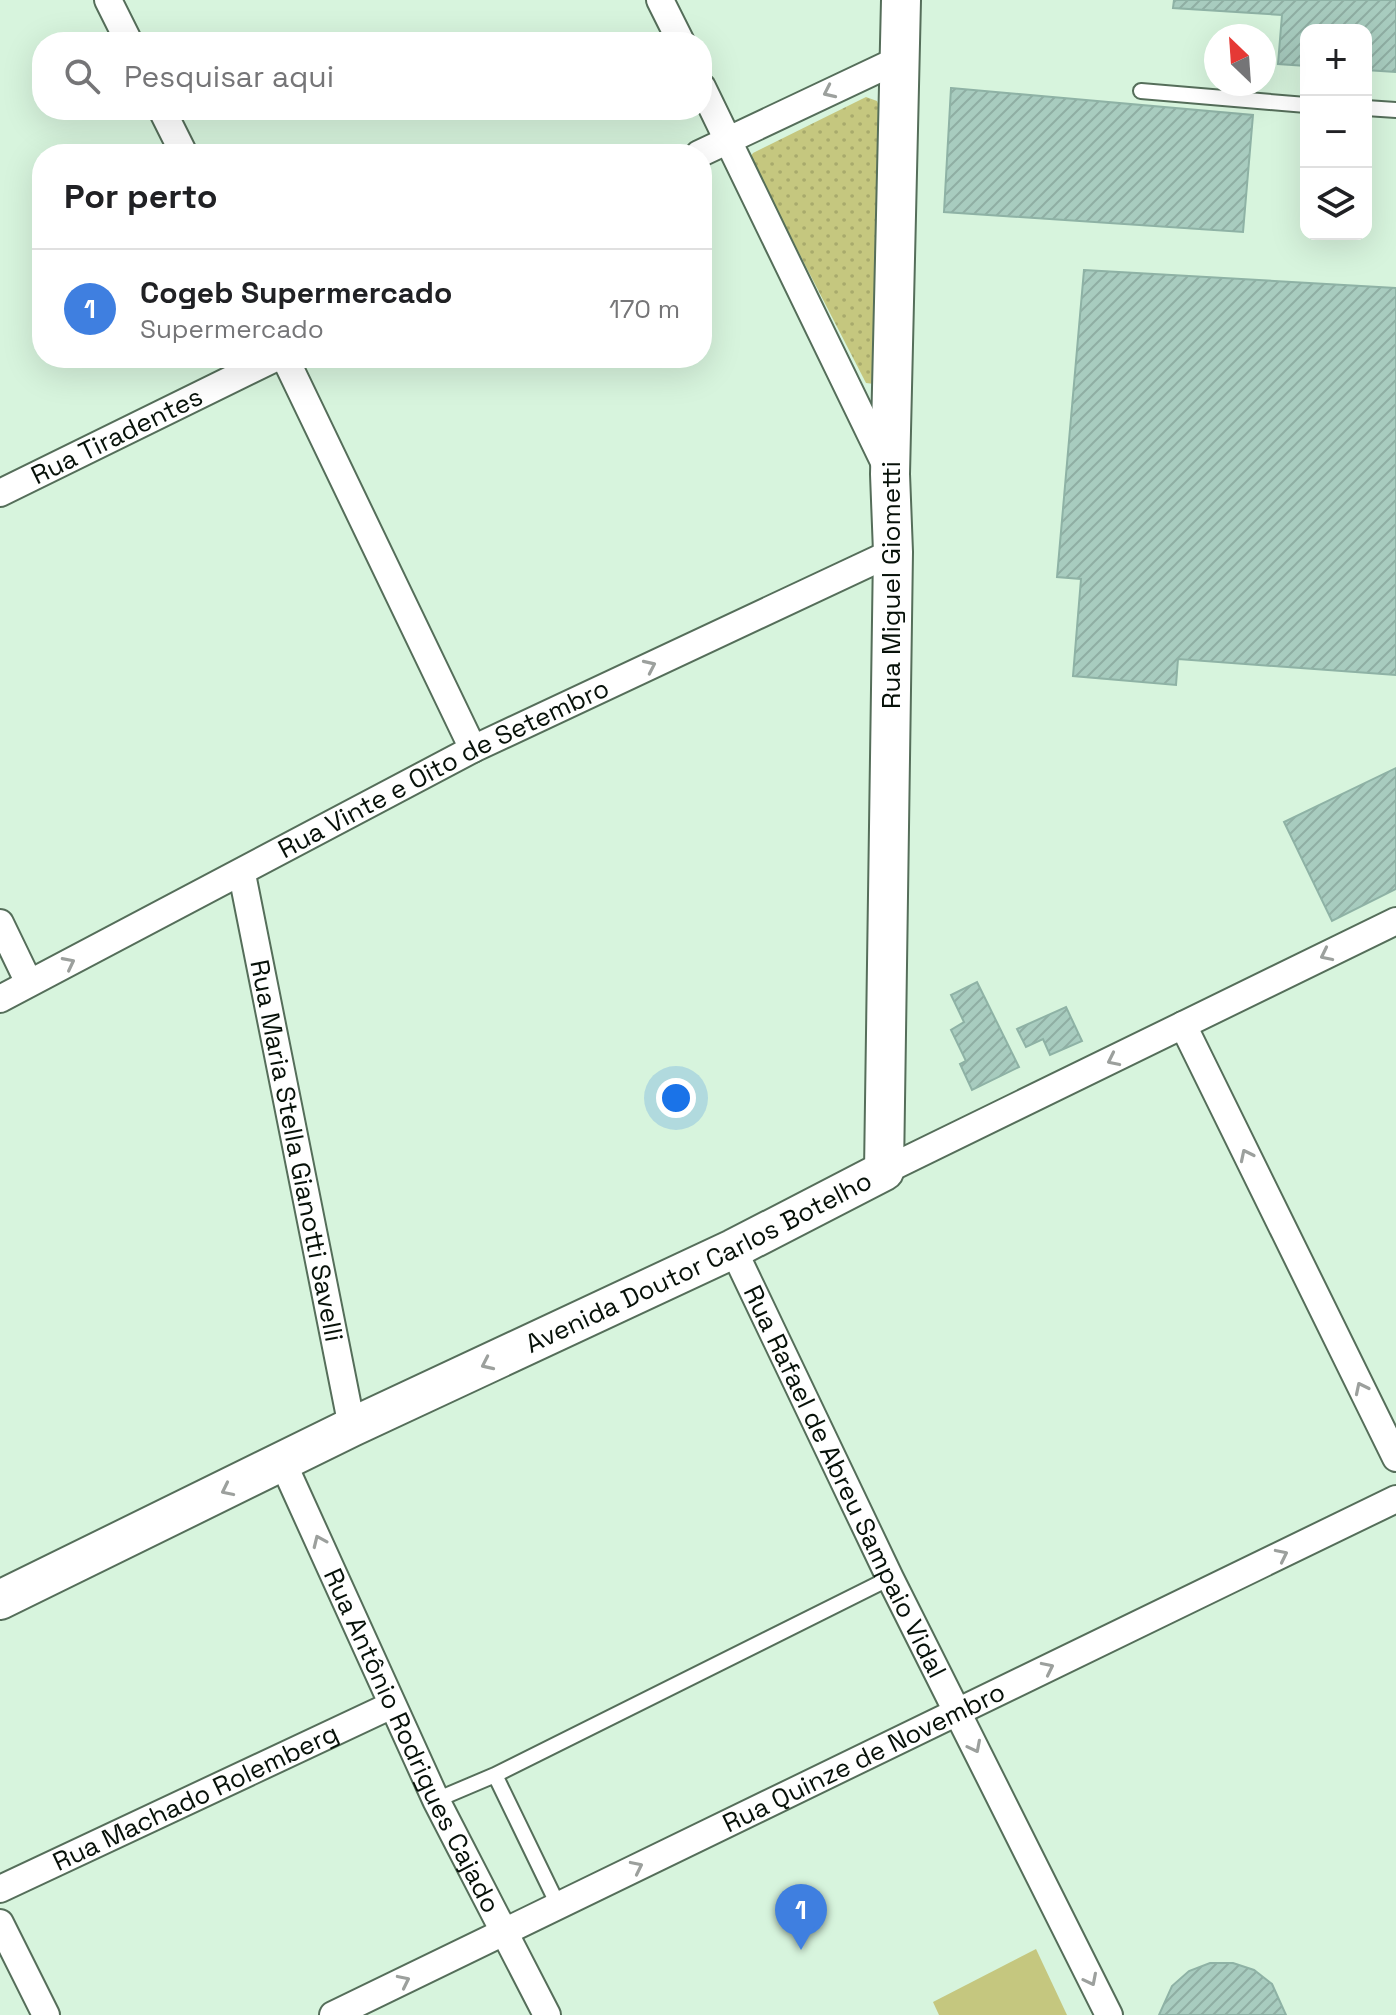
<!DOCTYPE html>
<html lang="pt">
<head>
<meta charset="utf-8">
<style>
	:root { --surface:#fff; --page:#f6f6f6; --text:#202124; --muted:#757577; --line:#e0e0e0; --accent:#db2777 }
	body { margin:0; font-family:"Space Grotesk",sans-serif; background:var(--page); color:var(--text) }
	.controls { position:absolute; right:24px; top:24px; display:grid; overflow:hidden; border-radius:16px; box-shadow:0 8px 32px #0002 }
	.controls button { width:72px; height:72px; display:grid; place-items:center; padding:0; border:0; border-bottom:2px solid var(--line); background:var(--surface); color:var(--text); font:40px sans-serif }
	.compass { position:absolute; left:1204px; top:24px; width:72px; height:72px; border-radius:50%; background:var(--surface); box-shadow:0 8px 32px #0002; rotate:335deg }
	.you { position:absolute; left:676px; top:1098px; width:28px; height:28px; margin:-20px; border:6px solid #fff; border-radius:50%; background:#1a73e8; box-shadow:0 0 0 12px #1a73e833 }
	.badge { display:grid; place-items:center; width:52px; height:52px; border-radius:50%; background:var(--accent); color:#fff; font-size:26px; font-weight:700 }
	.pin { position:absolute; translate:-50% -66px; filter:drop-shadow(0 2px 4px #0008) }
	.pin::after { content:''; position:absolute; top:42px; width:28px; height:24px; background:inherit; clip-path:polygon(0 0,100% 0,50% 100%) }
	.list { margin:0; padding:0; list-style:none }
	h2 { display:flex; justify-content:space-between; align-items:center; height:104px; margin:0; padding:0 32px; font-size:34px }
	h2 small { font-size:26px; font-weight:400; color:var(--muted) }
	.list li { display:grid; grid-template-columns:52px 1fr auto; gap:24px; align-items:center; box-sizing:border-box; height:120px; padding:0 32px; border-top:2px solid var(--line) }
	.list b { display:block; font-size:30px; white-space:nowrap }
	.list p { margin:0; font-size:26px; white-space:nowrap; color:var(--muted) }
	.list em { font-size:26px; font-style:normal; color:var(--muted) }
	.icon { flex:none; width:44px; height:44px; fill:none; stroke:currentColor; stroke-width:2; stroke-linecap:round; stroke-linejoin:round }
	.map { position:relative; flex:none; width:1396px; height:2015px; overflow:hidden }
	.search { position:absolute; background:var(--surface); box-shadow:0 8px 32px #0002; left:32px; top:32px; width:680px; height:88px; display:flex; align-items:center; gap:20px; box-sizing:border-box; padding:0 28px; border-radius:32px; color:var(--muted); font-size:30px }
	.panel { position:absolute; background:var(--surface); box-shadow:0 8px 32px #0002; left:32px; top:144px; width:680px; height:224px; border-radius:32px }
	.map>svg:first-child { display:block }
</style>
</head>
<body>
<div class="map">
<svg width="1396" height="2015" viewBox="0 0 1396 2015">
	<defs>
		<pattern id="park-dots" width="8" height="8" patternUnits="userSpaceOnUse" patternTransform="scale(2)"><rect width="8" height="8" fill="#c5c77f"/><path d="M2 2h.1M6 6h.1" fill="none" stroke="#a8aa6c" stroke-width="1.8" stroke-linecap="round"/></pattern>
		<pattern id="building-hatch" width="6" height="6" patternUnits="userSpaceOnUse" patternTransform="scale(2)"><rect width="6" height="6" fill="#a8ccbf"/><path d="M-1 1l2-2M0 6l6-6M5 7l2-2" fill="none" stroke="#8faea3"/></pattern>
	</defs>
	<rect width="100%" height="100%" fill="#d7f4dd"/>
	<path fill="url(#park-dots)" d="M 866,97 L 877,101 L 879,106 L 879,381 L 874,384 L 866,383 L 750,158 L 753,153 Z"/>
	<path fill="#c5c77f" d="M 1036,1949 L 1067,2015 L 939,2015 L 933,2002 Z"/>
	<path fill="url(#building-hatch)" stroke="#8eb2a5" stroke-width="2" d="M 1174,0 L 1396,0 L 1396,72 L 1366,70 L 1366,30 L 1306,30 L 1306,66 L 1278,64 L 1282,15 L 1173,8 Z
		M 951,88 L 1253,115 L 1243,232 L 944,212 Z
		M 1084,270 L 1396,288 L 1396,675 L 1178,659 L 1176,685 L 1073,676 L 1081,579 L 1057,577 Z
		M 1396,768 L 1396,889 L 1332,921 L 1284,822 Z
		M 977,982 L 1019,1067 L 972,1090 L 960,1064 L 966,1061 L 951,1030 L 964,1022 L 951,995 Z
		M 1066,1007 L 1082,1041 L 1050,1055 L 1043,1039 L 1026,1047 L 1017,1029 Z
		M 1210,1963 L 1233,1963 L 1254,1970 L 1272,1984 L 1286,2015 L 1159,2015 L 1172,1986 L 1189,1971 Z"/>
	<g fill="none" stroke-linecap="round" stroke-linejoin="round">
		<defs>
			<path id="lane" d="M 1141,91 L 1306,105
				M 1366,108 L 1396,110
				M 495,1775 L 890,1578
				M 436,1800 L 495,1775 L 559,1907"/>
			<g id="street">
				<path d="M 108,0 L 129,42"/>
				<path d="M 660,0 L 681,42"/>
				<path d="M 702,87 L 887,468"/>
				<path d="M 162,110 L 184,154"/>
				<path d="M 699,154 L 900,59"/>
				<path d="M 285,358 L 473,749"/>
				<path id="s1" d="M 0,493 L 275,358"/>
				<path id="s2" d="M 242,874 L 352,1427"/>
				<path d="M 0,923 L 29,983"/>
				<path id="s3" d="M 0,999 L 473,749 L 893,552"/>
				<path d="M 1183,1025 L 1396,1458"/>
				<path d="M 884,1171 L 1396,921"/>
				<path id="s4" d="M 733,1249 L 890,1578 L 1109,2015"/>
				<path id="s5" d="M 283,1463 L 436,1800 L 547,2015"/>
				<path id="s6" d="M 0,1889 L 392,1705"/>
				<path d="M 0,1923 L 46,2015"/>
				<path id="s7" d="M 333,2015 L 1396,1499"/>
			</g>
			<g id="secondary">
				<path id="s8" d="M 0,1600 L 352,1427 L 733,1249 L 884,1171 L 893,552 L 890,474 L 901,0"/>
			</g>
		</defs>
		<use href="#lane" stroke="#556e5a" stroke-width="18"/>
		<use href="#street" stroke="#556e5a" stroke-width="30"/>
		<use href="#secondary" stroke="#556e5a" stroke-width="42"/>
		<use href="#lane" stroke="#fff" stroke-width="14"/>
		<use href="#street" stroke="#fff" stroke-width="26"/>
		<use href="#secondary" stroke="#fff" stroke-width="38"/>
	</g>
	<defs><path id="oneway-chevron" d="M-2-3.5L2.5 0L-2 3.5" fill="none" stroke-width="1.6" stroke-linecap="round" stroke-linejoin="round" transform="scale(2)"/></defs>
	<g stroke="#9ca09d">
		<use href="#oneway-chevron" transform="translate(829 92) rotate(155)"/>
		<use href="#oneway-chevron" transform="translate(650 666) rotate(-25)"/>
		<use href="#oneway-chevron" transform="translate(1326 955) rotate(154)"/>
		<use href="#oneway-chevron" transform="translate(69 963) rotate(-27)"/>
		<use href="#oneway-chevron" transform="translate(1113 1060) rotate(154)"/>
		<use href="#oneway-chevron" transform="translate(1246 1155) rotate(-116)"/>
		<use href="#oneway-chevron" transform="translate(487 1364) rotate(155)"/>
		<use href="#oneway-chevron" transform="translate(1361 1388) rotate(-116)"/>
		<use href="#oneway-chevron" transform="translate(227 1490) rotate(154)"/>
		<use href="#oneway-chevron" transform="translate(319 1541) rotate(-114)"/>
		<use href="#oneway-chevron" transform="translate(1282 1555) rotate(-26)"/>
		<use href="#oneway-chevron" transform="translate(1048 1668) rotate(-26)"/>
		<use href="#oneway-chevron" transform="translate(975 1747) rotate(63)"/>
		<use href="#oneway-chevron" transform="translate(637 1867) rotate(-26)"/>
		<use href="#oneway-chevron" transform="translate(1091 1980) rotate(63)"/>
		<use href="#oneway-chevron" transform="translate(404 1981) rotate(-26)"/>
	</g>
	<g text-anchor="middle" dominant-baseline="central" stroke-width="8" stroke-linejoin="round" paint-order="stroke">
		<g font-size="26" fill="#071109" stroke="#fff">
			<text stroke="none"><textPath href="#s1" startOffset="130">Rua Tiradentes</textPath></text>
			<text transform="translate(891 585) rotate(-90)">Rua Miguel Giometti</text>
			<text stroke="none"><textPath href="#s3" startOffset="500">Rua Vinte e Oito de Setembro</textPath></text>
			<text stroke="none"><textPath href="#s2" startOffset="282">Rua Maria Stella Gianotti Savelli</textPath></text>
			<text stroke="none"><textPath href="#s8" startOffset="776">Avenida Doutor Carlos Botelho</textPath></text>
			<text stroke="none"><textPath href="#s4" startOffset="258">Rua Rafael de Abreu Sampaio Vidal</textPath></text>
			<text stroke="none"><textPath href="#s5" startOffset="306">Rua Antônio Rodrigues Cajado</textPath></text>
			<text stroke="none"><textPath href="#s7" startOffset="590">Rua Quinze de Novembro</textPath></text>
			<text stroke="none"><textPath href="#s6" startOffset="216">Rua Machado Rolemberg</textPath></text>
		</g>
	</g>
</svg>
<div class="controls">
<button>+</button>
<button>−</button>
<button><svg class="icon" aria-label="layers" viewBox="0 0 24 24"><path d="M12 4l9 5-9 5-9-5zM3 14l9 5 9-5"/></svg></button>
</div>
<svg class="compass" viewBox="-18 -18 36 36"><path d="M0-13l5 13h-10z" fill="#e53935"/><path d="M0 13l5-13h-10z" fill="#757577"/></svg>
<div class="you"></div>
<div class="pin badge" style="left:801px;top:1950px;background:#3f7fe0">1</div>
<div class="search"><svg class="icon" aria-label="search" viewBox="0 0 24 24"><circle cx="10" cy="10" r="6"/><path d="M15 15l6 6"/></svg>Pesquisar aqui</div>
<section class="panel">
<h2>Por perto<small></small></h2>
<ul class="list">
<li><span class="badge" style="background:#3f7fe0">1</span><div><b>Cogeb Supermercado</b><p>Supermercado</p></div><em>170 m</em></li>
</ul>
</section>
</div>
</body>
</html>
